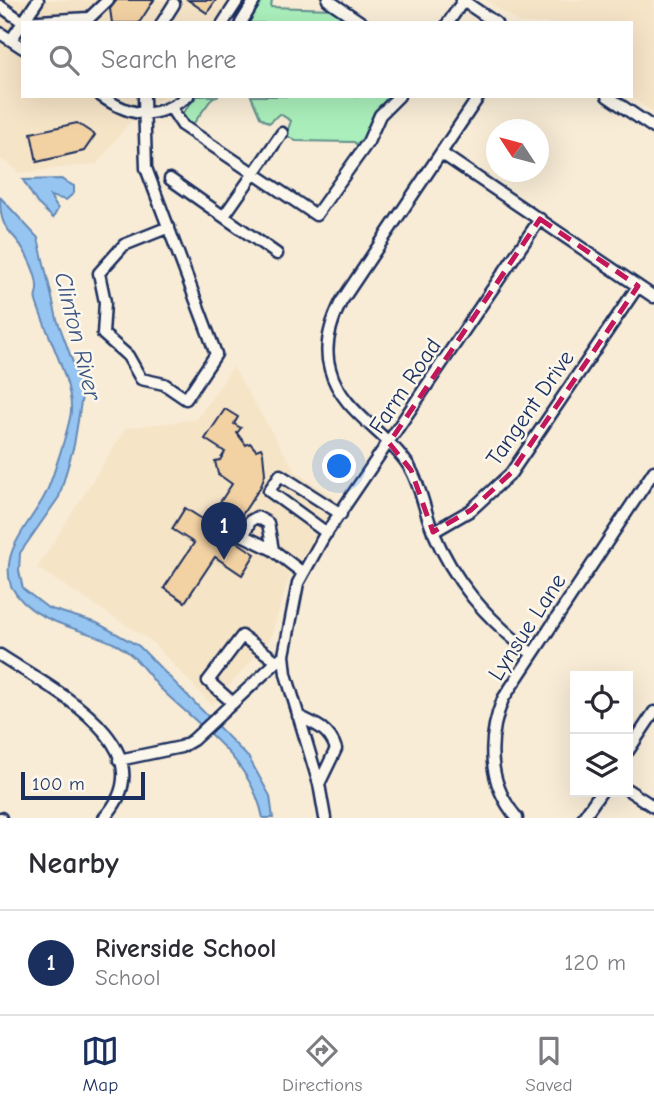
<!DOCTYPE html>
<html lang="en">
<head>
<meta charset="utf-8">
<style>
	:root { --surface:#fff; --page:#f7f7f7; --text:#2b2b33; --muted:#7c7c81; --line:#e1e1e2; --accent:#1b2f5e }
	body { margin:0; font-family:"Comic Neue",sans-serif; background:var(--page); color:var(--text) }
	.controls { position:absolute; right:21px; bottom:21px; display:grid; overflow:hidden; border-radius:0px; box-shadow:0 7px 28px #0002 }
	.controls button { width:63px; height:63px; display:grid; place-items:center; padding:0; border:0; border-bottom:2px solid var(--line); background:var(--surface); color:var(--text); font:35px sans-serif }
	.compass { position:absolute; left:486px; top:119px; width:63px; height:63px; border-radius:50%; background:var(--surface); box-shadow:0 7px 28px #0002; rotate:306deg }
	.scale { position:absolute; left:21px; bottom:18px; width:124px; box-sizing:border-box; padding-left:7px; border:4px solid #1b2f5e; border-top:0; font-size:19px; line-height:24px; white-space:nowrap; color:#1b2f5e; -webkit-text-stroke:5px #fbf7ec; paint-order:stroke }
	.you { position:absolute; left:340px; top:467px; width:24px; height:24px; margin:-18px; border:5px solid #fff; border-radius:50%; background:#1a73e8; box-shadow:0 0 0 10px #1a73e833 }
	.badge { display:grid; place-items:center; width:46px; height:46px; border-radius:50%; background:var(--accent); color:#fff; font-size:23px; font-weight:700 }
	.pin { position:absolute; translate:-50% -58px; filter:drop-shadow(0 2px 4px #0008) }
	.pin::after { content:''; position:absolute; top:37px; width:24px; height:21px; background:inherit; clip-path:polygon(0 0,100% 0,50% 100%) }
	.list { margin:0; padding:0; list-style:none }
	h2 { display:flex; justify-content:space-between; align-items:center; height:91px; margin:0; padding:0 28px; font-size:30px }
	h2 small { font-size:23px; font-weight:400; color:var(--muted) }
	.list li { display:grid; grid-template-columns:46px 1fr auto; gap:21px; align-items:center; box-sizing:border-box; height:105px; padding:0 28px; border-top:2px solid var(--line) }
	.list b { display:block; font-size:26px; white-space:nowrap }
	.list p { margin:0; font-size:23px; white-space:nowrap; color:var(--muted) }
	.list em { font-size:23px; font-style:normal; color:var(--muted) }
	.icon { flex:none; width:38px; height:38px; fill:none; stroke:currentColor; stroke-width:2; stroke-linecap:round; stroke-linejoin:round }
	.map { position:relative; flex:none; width:654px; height:818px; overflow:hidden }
	.search { position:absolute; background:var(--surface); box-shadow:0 7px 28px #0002; left:21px; right:21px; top:21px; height:77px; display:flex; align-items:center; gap:18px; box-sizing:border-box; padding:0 24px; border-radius:0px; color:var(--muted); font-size:26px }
	.sheet { height:196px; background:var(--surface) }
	nav { display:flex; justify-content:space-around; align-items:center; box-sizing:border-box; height:98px; border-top:2px solid var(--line); background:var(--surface); font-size:19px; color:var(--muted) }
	nav a { display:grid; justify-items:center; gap:4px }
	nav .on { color:var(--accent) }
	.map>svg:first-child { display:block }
</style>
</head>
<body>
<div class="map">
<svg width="654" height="818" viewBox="0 0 654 818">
	<rect width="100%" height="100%" fill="#f8ecd6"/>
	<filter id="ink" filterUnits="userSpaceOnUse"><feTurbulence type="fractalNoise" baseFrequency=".0143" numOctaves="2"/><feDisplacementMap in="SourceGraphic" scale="14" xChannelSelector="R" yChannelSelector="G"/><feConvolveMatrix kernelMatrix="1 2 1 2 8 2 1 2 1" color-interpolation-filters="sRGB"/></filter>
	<g filter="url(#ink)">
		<path fill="#f6e4c7" d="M 0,0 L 243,0 L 228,23 L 23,23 L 23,96 L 166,96 L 154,102 L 129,123 L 97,164 L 19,173 L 0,158 Z
			M 486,0 L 654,0 L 654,113 L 629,96 L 631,23 L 520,23 Z
			M 233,367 L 295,471 L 340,502 L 290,575 L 270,640 L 212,705 L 151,641 L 37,568 L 126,428 L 197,419 Z"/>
		<path fill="#aaefbb" stroke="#628f8c" stroke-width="2" d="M 262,0 L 272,0 L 271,7 L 334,9 L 344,16 L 340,23 L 247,23 Z
			M 197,96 L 219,96 L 213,97 L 191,127 L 180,116 Z
			M 251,96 L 393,96 L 376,112 L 362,140 L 356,144 L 354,142 L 296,141 L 286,135 L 291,121 L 280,114 L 269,123 L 260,117 Z"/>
		<path fill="#96c5f1" stroke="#6589b6" stroke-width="2" d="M 61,179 L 74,186 L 74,193 L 66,200 L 50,196 L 58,209 L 53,218 L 37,203 L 23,180 Z
			M 0,197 L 38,238 L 57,319 L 83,390 L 74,445 L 59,497 L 20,553 L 19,571 L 23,589 L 48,608 L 97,623 L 139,646 L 249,758 L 270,796 L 273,818 L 263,818 C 251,759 201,728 160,688 C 146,673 135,653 115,644 C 81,627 31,624 11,586 C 0,551 29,525 44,497 C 51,485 70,424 71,411 C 73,382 45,331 36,301 C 34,295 38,292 37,286 C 37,277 31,264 27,256 C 13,227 0,236 0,197 Z"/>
		<path fill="#f2d1a3" stroke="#1b2f5e" stroke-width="2" d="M 117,0 L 154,0 L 139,23 L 112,23 L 110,9 Z
			M 188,0 L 216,0 L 207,13 Z
			M 77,123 L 95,135 L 84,151 L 37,162 L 31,133 Z
			M 225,409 L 238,417 L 234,424 L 241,428 L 237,433 L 246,445 L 250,443 L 256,450 L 261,448 L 263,453 L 265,474 L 261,486 L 228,536 L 255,554 L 242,575 L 215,557 L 185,602 L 164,588 L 194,543 L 172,529 L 185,508 L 207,522 L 232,484 L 218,474 L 215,461 L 220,460 L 225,452 L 205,439 Z"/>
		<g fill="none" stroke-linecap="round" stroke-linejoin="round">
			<defs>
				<path id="minor" d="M 328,0 L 362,23
					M 462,0 L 496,23
					M 0,6 L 23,22 L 88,18
					M 85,22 L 108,0
					M 162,23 L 174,4
					M 223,23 L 238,0
					M 241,23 L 255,0
					M 448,23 L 463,1
					M 0,33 L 23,48
					M 11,40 L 38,0
					M 101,96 C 133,118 156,120 188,96
					M 479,96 L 341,302 C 331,322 323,346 330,369 C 341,412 388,432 410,468 C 421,487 424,509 432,529 C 454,582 486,618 531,653
					M 607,96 L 654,128
					M 144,98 L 146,168 L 216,354 L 186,399 L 164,384 L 141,379 L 128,356 L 103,334 L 105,302 L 99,273 L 124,245 L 169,227
					M 171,108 L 183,126 L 316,215 L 368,142 L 380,115 L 399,96
					M 441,153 L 654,297
					M 170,179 L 277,254
					M 224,216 L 282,133
					M 433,532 L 471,510 L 511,473 L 638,286
					M 327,533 L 269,491 L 280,475 L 341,514
					M 273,550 L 268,523 L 257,517 L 250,521 L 244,536 L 273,550 L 303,573
					M 0,655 C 48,687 170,746 104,818
					M 233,703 L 208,681 L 242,636 L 275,660
					M 298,716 C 316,724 330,730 336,749 L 319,784
					M 628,751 L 654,712
					M 119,760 L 181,747 L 193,740 L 284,655
					M 628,790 L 654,807
					M 0,818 L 1,818
					M 325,818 L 319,784 L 286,674 L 284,655 L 298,583 L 323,538 L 540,219
					M 517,818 C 487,783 487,739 503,699 L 654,471
					M 583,818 L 601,792"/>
			</defs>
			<use href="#minor" stroke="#1b2f5e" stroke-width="15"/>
			<use href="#minor" stroke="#fbf7ec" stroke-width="10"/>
		</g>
	</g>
	<path fill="none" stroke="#c2185b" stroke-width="5" stroke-dasharray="14 9" stroke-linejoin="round" d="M 540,219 L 638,286 L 511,473 L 471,510 L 433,532 L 411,470 L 389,443 Z"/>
	<g text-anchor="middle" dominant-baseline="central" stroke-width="5" stroke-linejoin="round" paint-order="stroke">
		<g font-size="23" fill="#1b2f5e" stroke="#fbf7ec">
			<text transform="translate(405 386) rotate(-56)">Farm Road</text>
			<text transform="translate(530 408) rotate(-55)">Tangent Drive</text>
			<text transform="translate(527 627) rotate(-57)">Lynsue Lane</text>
		</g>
		<g font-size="24" font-style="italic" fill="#3a5483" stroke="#fbf7ec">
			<text transform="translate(78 336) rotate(76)">Clinton River</text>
		</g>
	</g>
</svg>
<div class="controls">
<button><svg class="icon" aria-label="locate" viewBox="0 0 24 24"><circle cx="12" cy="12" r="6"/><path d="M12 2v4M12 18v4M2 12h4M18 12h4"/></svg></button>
<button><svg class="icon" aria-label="layers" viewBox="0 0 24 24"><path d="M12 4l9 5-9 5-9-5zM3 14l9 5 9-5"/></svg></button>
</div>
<svg class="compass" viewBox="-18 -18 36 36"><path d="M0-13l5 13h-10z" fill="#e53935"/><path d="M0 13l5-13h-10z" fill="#7c7c81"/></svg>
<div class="scale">100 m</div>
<div class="you"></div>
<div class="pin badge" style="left:224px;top:560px">1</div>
<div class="search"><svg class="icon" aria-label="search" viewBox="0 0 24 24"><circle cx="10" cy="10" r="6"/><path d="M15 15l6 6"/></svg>Search here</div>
</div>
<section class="sheet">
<h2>Nearby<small></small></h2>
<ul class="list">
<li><span class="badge">1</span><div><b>Riverside School</b><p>School</p></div><em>120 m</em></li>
</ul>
</section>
<nav>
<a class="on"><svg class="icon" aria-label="map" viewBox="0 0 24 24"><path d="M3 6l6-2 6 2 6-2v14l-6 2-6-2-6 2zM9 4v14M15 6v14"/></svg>Map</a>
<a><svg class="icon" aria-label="directions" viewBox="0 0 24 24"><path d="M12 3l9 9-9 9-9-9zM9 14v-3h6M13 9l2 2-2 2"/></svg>Directions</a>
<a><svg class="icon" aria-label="saved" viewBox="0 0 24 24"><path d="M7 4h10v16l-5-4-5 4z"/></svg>Saved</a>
</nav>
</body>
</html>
